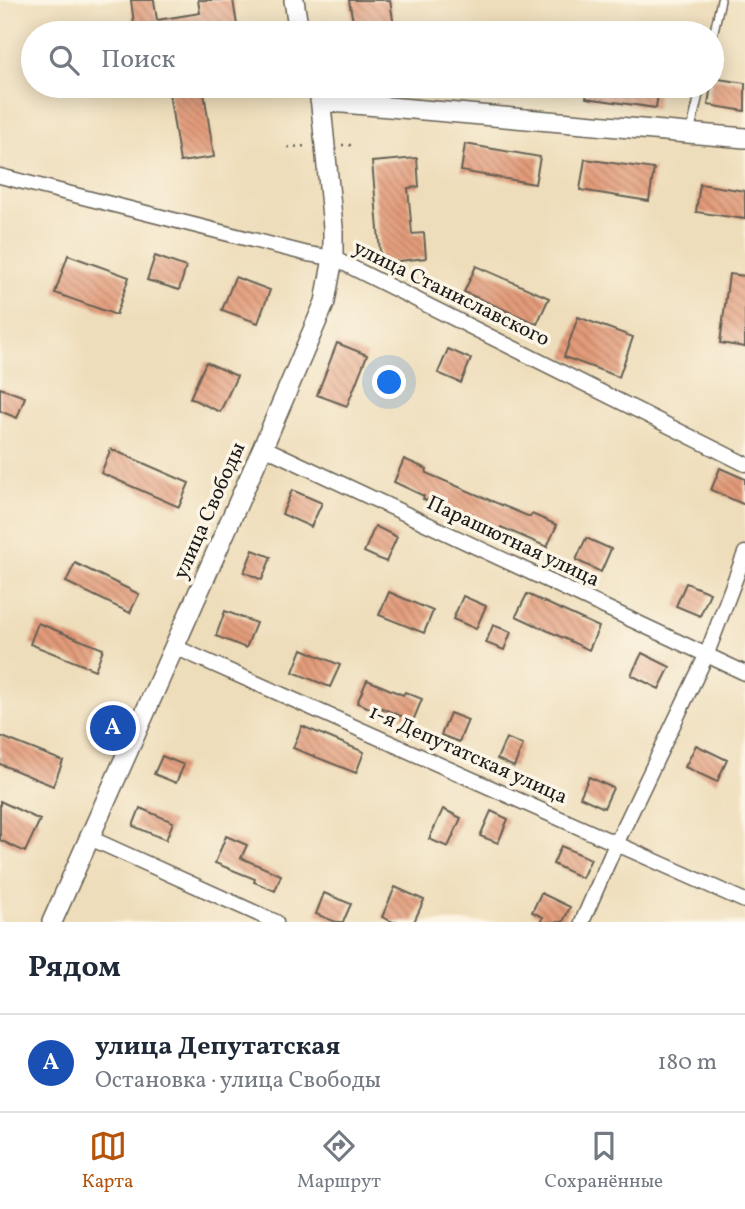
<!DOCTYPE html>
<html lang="ru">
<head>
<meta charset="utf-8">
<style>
	:root { --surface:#fff; --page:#f6f6f7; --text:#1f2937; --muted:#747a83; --line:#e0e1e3; --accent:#b45309 }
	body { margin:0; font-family:Vollkorn,serif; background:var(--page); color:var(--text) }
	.you { position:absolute; left:390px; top:383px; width:24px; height:24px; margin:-18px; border:5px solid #fff; border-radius:50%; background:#1a73e8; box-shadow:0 0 0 10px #1a73e833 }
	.badge { display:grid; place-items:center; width:46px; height:46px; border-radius:50%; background:var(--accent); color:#fff; font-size:23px; font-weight:700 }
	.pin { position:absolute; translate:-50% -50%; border:4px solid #fff; box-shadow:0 2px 7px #0006 }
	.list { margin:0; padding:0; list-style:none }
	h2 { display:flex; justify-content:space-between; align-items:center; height:91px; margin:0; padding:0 28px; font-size:30px }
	h2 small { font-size:23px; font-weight:400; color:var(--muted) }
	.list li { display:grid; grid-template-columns:46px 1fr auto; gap:21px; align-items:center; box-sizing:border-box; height:98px; padding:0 28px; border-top:2px solid var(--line) }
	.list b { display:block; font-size:26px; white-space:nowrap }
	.list p { margin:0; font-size:23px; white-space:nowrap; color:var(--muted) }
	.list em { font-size:23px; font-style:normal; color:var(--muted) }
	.icon { flex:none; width:38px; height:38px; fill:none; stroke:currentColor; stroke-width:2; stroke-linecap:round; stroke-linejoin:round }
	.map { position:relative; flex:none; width:745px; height:922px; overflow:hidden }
	.search { position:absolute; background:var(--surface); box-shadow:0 4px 18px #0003; left:21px; right:21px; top:21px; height:77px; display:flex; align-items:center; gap:18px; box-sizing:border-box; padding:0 24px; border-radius:38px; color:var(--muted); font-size:26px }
	.sheet { height:189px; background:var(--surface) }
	nav { display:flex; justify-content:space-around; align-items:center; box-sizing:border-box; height:98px; border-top:2px solid var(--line); background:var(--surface); font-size:19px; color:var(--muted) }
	nav a { display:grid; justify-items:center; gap:4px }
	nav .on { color:var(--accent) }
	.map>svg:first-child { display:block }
</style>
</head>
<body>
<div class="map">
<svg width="745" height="922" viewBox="0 0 745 922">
	<defs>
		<pattern id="building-back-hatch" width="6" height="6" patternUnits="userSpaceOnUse" patternTransform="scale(1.75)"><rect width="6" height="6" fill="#e39b7a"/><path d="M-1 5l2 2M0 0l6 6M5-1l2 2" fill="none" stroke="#b77e63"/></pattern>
	</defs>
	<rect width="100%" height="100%" fill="#fcf5e5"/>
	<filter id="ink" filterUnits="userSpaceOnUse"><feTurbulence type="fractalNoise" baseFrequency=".0143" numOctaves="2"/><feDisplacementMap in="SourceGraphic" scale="14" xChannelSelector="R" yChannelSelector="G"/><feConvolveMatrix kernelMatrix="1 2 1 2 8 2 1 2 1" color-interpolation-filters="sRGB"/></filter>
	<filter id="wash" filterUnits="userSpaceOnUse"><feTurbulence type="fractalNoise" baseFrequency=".00686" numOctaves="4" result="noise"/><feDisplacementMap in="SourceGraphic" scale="28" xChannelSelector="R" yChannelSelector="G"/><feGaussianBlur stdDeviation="1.57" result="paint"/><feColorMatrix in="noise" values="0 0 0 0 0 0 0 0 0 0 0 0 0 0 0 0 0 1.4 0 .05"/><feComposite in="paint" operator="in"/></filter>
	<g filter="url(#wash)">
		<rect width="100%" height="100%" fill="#eeddba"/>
		<g id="blocks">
			<path fill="url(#building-back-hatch)" d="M 131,0 L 154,0 L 157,20 L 200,13 L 198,0 L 233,0 L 238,31 L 221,33 L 122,33 L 121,26 L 134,24 Z
				M 349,0 L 390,0 L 395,33 L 355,33 Z
				M 712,78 L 745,83 L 745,111 L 708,105 Z
				M 168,86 L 203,86 L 214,157 L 180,162 Z
				M 588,86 L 659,86 L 656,108 L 586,98 Z
				M 465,144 L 540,157 L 535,184 L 461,171 Z
				M 417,158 L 419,187 L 408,188 L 412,234 L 424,233 L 426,258 L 381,263 L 372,162 Z
				M 585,159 L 654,169 L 649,201 L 580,190 Z
				M 700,184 L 745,191 L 745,219 L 696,212 Z
				M 68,255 L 129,277 L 116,315 L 55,293 Z
				M 155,256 L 186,267 L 179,290 L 147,280 Z
				M 476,266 L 549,298 L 537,324 L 464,292 Z
				M 729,274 L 745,276 L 745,347 L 720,343 Z
				M 235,277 L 270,290 L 258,323 L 222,310 Z
				M 578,317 L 633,337 L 619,377 L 564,357 Z
				M 337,343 L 367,355 L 347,406 L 317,395 Z
				M 448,349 L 471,359 L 461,383 L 438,373 Z
				M 206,362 L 237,376 L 220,412 L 190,398 Z
				M 0,388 L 25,397 L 17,418 L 0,411 Z
				M 111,449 L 189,483 L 179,507 L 101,473 Z
				M 404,459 L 427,469 L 426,473 L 480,496 L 530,517 L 532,514 L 557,525 L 547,547 L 501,527 L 499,531 L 451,511 L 423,499 L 424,496 L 394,482 Z
				M 720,468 L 745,479 L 745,505 L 711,490 Z
				M 292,490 L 322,503 L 311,527 L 282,514 Z
				M 375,526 L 397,537 L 386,562 L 364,552 Z
				M 586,538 L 611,549 L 601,572 L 576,560 Z
				M 253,550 L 271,557 L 262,580 L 244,572 Z
				M 75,563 L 139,594 L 130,613 L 66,582 Z
				M 686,583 L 710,593 L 700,616 L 676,606 Z
				M 389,592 L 433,611 L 424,633 L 379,615 Z
				M 527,594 L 599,627 L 589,650 L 516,616 Z
				M 463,596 L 486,606 L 476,629 L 453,619 Z
				M 225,611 L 256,623 L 246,648 L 216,636 Z
				M 38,623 L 103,649 L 95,670 L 30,644 Z
				M 493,625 L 511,632 L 504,650 L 486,643 Z
				M 302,649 L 340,665 L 330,687 L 293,672 Z
				M 642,653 L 670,667 L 659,689 L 631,675 Z
				M 367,680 L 403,695 L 405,692 L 422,699 L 413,721 L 377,706 L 375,710 L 357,703 Z
				M 450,713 L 468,720 L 459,742 L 441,735 Z
				M 302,726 L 364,752 L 356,773 L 293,748 Z
				M 0,736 L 63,761 L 53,786 L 0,764 Z
				M 506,738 L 523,745 L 514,767 L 497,759 Z
				M 696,745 L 727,760 L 717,782 L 685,767 Z
				M 162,756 L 184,765 L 176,783 L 154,774 Z
				M 589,777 L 613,788 L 604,808 L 580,797 Z
				M 0,801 L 40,820 L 25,852 L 0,840 Z
				M 140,808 L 173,822 L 166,840 L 133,826 Z
				M 443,809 L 461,818 L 448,847 L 429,839 Z
				M 491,811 L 508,819 L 498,843 L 480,836 Z
				M 226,836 L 247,845 L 241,858 L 281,875 L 275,891 L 254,882 L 255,879 L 215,863 Z
				M 561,846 L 591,859 L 582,878 L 553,864 Z
				M 395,887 L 424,900 L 414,922 L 393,922 L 382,917 Z
				M 324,893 L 351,904 L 343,922 L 336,922 L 316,914 Z
				M 541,893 L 570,907 L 563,922 L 540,922 L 543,917 L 532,912 Z"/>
		</g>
	</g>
	<g filter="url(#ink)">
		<use href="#blocks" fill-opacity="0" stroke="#666053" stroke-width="2"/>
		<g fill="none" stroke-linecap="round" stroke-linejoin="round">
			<defs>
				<path id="lane" d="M 712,40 L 721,0
					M 690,133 L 701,86"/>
				<path id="street" d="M 0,176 L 308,254 L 333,258 L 745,464
					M 263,447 L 745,673
					M 175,647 L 745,901
					M 90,838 L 276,922
					M 582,922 L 616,844 L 706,656 L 745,553"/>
				<path id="secondary" d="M 294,0 L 299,33
					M 320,101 L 745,138
					M 52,922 L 263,447 L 325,302 L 333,258 L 333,227 L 319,86"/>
			</defs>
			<use href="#lane" stroke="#666053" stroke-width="10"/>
			<use href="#street" stroke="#666053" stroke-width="17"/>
			<use href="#secondary" stroke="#666053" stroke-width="22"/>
			<path stroke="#666053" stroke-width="2.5" stroke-dasharray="2 5" stroke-linecap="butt" d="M 342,145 L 353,145
				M 288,147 L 307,146"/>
			<use href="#lane" stroke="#fff" stroke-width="7"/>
			<use href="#street" stroke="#fff" stroke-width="14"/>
			<use href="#secondary" stroke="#fff" stroke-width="19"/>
		</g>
	</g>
	<g text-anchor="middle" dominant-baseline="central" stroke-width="7" stroke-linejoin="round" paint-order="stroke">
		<g font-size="21" fill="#1c1c1c" stroke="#fcf5e5">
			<text transform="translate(451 294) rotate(26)">улица Станиславского</text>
			<text transform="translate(210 511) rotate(-66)">улица Свободы</text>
			<text transform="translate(513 542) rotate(25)">Парашютная улица</text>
			<text transform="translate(468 755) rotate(24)">1-я Депутатская улица</text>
		</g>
	</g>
</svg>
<div class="you"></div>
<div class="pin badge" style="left:113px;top:728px;background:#1a4fb4">A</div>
<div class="search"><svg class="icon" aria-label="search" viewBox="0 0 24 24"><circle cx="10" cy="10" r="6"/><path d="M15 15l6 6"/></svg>Поиск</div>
</div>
<section class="sheet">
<h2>Рядом<small></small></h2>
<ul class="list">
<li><span class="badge" style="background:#1a4fb4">A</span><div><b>улица Депутатская</b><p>Остановка · улица Свободы</p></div><em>180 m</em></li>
</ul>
</section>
<nav>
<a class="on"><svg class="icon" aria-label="map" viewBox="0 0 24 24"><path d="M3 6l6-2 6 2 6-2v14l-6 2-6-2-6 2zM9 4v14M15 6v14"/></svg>Карта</a>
<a><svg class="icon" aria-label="directions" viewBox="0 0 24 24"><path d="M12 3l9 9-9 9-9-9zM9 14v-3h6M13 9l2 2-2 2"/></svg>Маршрут</a>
<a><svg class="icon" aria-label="saved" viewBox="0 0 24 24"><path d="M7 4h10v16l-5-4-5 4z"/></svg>Сохранённые</a>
</nav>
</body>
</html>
